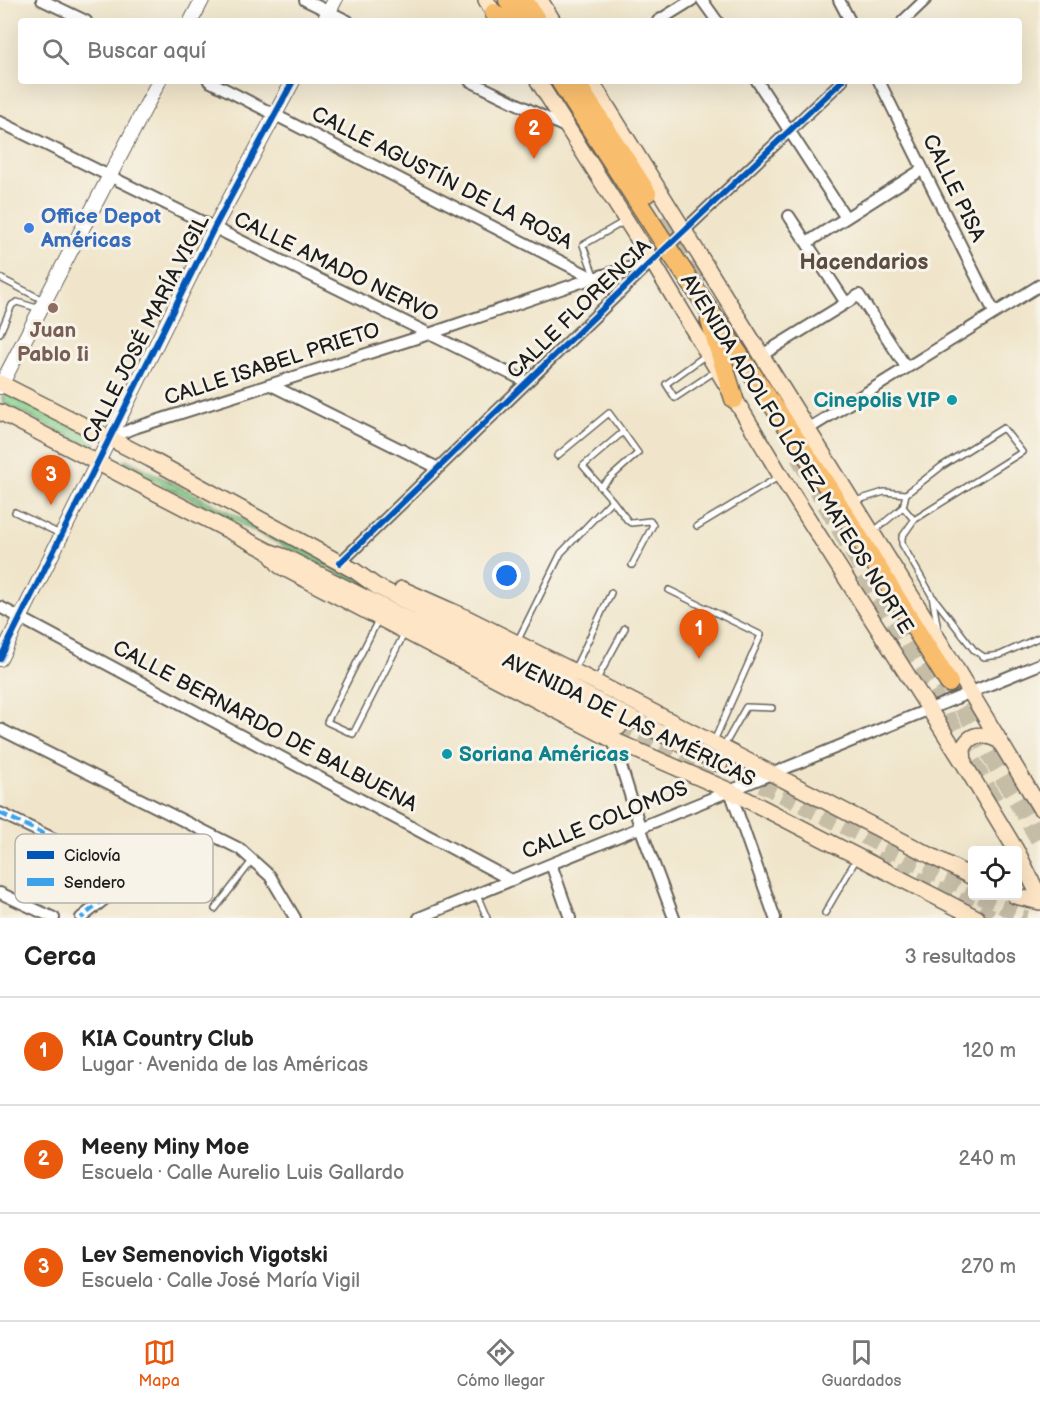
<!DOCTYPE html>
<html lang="es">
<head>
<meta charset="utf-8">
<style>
	:root { --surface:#fff; --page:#f2f2f2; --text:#222; --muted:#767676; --line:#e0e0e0; --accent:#ea580c }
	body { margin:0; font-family:"Balsamiq Sans",sans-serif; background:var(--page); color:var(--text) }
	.controls { position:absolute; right:18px; bottom:18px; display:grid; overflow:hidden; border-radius:6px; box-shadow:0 6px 24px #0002 }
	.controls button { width:54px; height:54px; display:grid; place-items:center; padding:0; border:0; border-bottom:2px solid var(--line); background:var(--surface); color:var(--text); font:30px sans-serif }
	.you { position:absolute; left:507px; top:576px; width:21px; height:21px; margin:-15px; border:4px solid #fff; border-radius:50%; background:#1a73e8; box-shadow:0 0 0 9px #1a73e833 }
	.badge { display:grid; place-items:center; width:39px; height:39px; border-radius:50%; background:var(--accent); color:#fff; font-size:20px; font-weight:700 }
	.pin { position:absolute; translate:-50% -50px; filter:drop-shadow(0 2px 3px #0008) }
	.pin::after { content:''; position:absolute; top:32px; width:21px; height:18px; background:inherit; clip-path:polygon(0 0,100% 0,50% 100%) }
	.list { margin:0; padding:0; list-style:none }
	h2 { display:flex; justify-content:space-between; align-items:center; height:78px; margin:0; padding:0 24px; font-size:26px }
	h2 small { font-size:20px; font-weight:400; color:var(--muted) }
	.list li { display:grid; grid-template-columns:39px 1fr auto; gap:18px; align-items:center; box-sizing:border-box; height:108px; padding:0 24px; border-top:2px solid var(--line) }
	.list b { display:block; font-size:22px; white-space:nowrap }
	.list p { margin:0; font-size:20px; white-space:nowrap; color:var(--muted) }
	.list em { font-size:20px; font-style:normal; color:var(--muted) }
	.icon { flex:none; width:33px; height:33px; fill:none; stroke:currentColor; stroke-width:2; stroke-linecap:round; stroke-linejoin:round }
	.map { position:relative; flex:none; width:1040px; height:918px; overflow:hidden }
	.search { position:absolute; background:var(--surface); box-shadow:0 6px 24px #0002; left:18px; right:18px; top:18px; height:66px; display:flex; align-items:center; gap:15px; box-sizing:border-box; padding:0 21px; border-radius:6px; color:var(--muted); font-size:22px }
	.sheet { height:402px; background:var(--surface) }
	nav { display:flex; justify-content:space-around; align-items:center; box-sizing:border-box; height:84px; border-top:2px solid var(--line); background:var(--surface); font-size:16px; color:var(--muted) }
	nav a { display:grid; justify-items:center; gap:3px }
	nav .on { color:var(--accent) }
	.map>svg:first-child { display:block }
</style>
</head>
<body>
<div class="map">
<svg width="1040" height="918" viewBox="0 0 1040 918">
	<defs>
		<pattern id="grass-dots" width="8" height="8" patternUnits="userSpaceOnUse" patternTransform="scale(1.5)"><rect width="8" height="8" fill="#87d18e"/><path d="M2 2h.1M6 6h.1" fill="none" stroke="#74b37a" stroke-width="1.8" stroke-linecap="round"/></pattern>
	</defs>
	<rect width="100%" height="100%" fill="#f7f3e8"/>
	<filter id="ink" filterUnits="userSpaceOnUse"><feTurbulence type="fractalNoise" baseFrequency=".0167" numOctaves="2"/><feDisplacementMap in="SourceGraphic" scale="12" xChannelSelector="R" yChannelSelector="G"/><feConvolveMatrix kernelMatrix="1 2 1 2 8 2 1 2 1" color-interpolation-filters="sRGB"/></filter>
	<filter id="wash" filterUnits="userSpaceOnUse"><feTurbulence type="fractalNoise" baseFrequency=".008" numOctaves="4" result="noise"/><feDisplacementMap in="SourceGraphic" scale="24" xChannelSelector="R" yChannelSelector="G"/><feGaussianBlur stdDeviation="1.35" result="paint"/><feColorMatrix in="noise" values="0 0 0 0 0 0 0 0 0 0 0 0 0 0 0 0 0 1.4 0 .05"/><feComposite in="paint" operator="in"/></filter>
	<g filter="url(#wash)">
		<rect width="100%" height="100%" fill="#f0e5ca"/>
		<path fill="url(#grass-dots)" stroke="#527655" stroke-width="1.5" d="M 7,393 L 93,437 L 95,445 L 88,446 L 3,403 L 2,397 Z
			M 127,460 L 364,581 L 364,584 L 361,585 L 124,465 L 123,462 Z"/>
	</g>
	<g filter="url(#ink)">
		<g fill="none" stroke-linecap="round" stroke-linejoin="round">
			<path stroke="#c6bda7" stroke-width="15" stroke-dasharray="15 8" stroke-linecap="butt" d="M 619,727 L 712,777
				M 720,764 L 972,892
				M 876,858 L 996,918
				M 980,896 L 1026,918"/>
			<path stroke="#c6bda7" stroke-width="18" stroke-dasharray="18 9" stroke-linecap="butt" d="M 662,217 L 699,282
				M 799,457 L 999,809
				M 949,683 L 1040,841"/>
			<defs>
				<path id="service" d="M 0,278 L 43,300
					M 595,278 L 583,245 L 625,221
					M 0,333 L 12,305 L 17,302 L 40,309
					M 706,355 L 666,384 L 675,398 L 717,370
					M 557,456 L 609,413 L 623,432 L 583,466 L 612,500
					M 600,487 L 638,453 L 623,432
					M 855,501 L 884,492 L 906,494
					M 903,507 L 914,520
					M 15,512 L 60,534
					M 697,526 L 780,476
					M 873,532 L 903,507 L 906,494 L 942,466 L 1003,428 L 1022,452 L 914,520 L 902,537 L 902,544 L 932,596 L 938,629
					M 669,590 L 761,635 L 714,741
					M 933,597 L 974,650 L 984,657 L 1000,655 L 1040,637
					M 378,620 L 327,722 L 353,734 L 405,632
					M 517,642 L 561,553 L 612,500 L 628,521 L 631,523 L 650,521 L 653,525 L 632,565
					M 574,670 L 611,593
					M 596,681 L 625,628
					M 724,746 L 746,707 L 772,708
					M 477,895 L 487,918
					M 215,909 L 252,861
					M 825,913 L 857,858"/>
				<path id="minor" d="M 42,0 L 86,21
					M 305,0 L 348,21
					M 702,0 L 717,21
					M 839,0 L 850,21
					M 658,21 L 692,0
					M 903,21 L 925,0
					M 209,81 L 593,278
					M 470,81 L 567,128
					M 757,81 L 846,218
					M 879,81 L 994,312
					M 0,122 L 527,382
					M 789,216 L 846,303
					M 808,242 L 923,169
					M 762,355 L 859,295 L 906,367
					M 271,385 L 438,468
					M 808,429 L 1040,285
					M 110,438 L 134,428 L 429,334 L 593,278 L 649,262
					M 340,563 L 652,261 L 842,81
					M 0,607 L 511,880
					M 0,729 L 240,849 L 270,876 L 295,918
					M 613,740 L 640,827 L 674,918
					M 730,791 L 775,918
					M 0,813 L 126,873 L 127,881 L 81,918
					M 551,864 L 570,918
					M 0,893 L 54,918
					M 419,918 L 1040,664"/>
				<path id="tertiary" d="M 191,21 L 202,0
					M 324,21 L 335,0
					M 0,387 L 159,81
					M 0,659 L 214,228 L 293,81"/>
				<path id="secondary" d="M 486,0 L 499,21
					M 540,0 L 553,21
					M 538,81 L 652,261 L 781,476 L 964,764 L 1016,850
					M 591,81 L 940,642 L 1040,808
					M 0,383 L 150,459 L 355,571 L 376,586 L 720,764
					M 0,412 L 268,551 L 285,557 L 619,727
					M 268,551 L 280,566 L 613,740 L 730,791 L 977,918
					M 402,589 L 465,617 L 595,682 L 972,877
					M 964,763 L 963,749 C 970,732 983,733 998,740
					M 1018,853 L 1040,898
					M 1015,896 L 1040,902"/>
				<path id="primary" d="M 508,0 L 522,21
					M 524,0 L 537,21
					M 494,13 L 503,21
					M 560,81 L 667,247 L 829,489 L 949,683
					M 575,81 L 647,193
					M 710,321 L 734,399"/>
			</defs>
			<use href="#service" stroke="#666259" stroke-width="8"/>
			<use href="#minor" stroke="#666259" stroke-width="14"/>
			<use href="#tertiary" stroke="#666259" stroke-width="16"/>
			<use href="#secondary" stroke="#666259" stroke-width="18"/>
			<use href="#primary" stroke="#666259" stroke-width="21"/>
			<use href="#service" stroke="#fff" stroke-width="5"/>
			<use href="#minor" stroke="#fff" stroke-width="10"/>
			<use href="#tertiary" stroke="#fff" stroke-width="14"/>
			<use href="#secondary" stroke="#fde5c5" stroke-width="15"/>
			<use href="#primary" stroke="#f9be6d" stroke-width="18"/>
			<path stroke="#3da2ea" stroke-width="4.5" stroke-dasharray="9 4.5" stroke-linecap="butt" d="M 0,813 L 126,873 L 127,881 L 81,918"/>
			<defs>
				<path id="cycleway" d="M 340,563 L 652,261 L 842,81
					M 0,659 L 214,228 L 293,81"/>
			</defs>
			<use href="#cycleway" stroke="#f7f3e8" stroke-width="10"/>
			<use href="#cycleway" stroke="#0057b8" stroke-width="6"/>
		</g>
	</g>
	<circle fill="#3f7fe0" stroke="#f7f3e8" stroke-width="2" cx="29" cy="228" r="6"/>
	<circle fill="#8d6e63" stroke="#f7f3e8" stroke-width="2" cx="53" cy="308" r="6"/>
	<g fill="#0f9aa8" stroke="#f7f3e8" stroke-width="2">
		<circle cx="952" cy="400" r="6"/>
		<circle cx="447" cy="754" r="6"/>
	</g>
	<g text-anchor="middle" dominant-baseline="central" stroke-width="6" stroke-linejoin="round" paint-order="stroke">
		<g font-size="21" fill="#1c1c1c" stroke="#f7f3e8">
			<text transform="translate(442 178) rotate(27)">CALLE AGUSTÍN DE LA ROSA</text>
			<text transform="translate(954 188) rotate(64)">CALLE PISA</text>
			<text transform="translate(336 267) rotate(26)">CALLE AMADO NERVO</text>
			<text transform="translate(579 309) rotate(-44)">CALLE FLORENCIA</text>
			<text transform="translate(146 329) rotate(-63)">CALLE JOSÉ MARÍA VIGIL</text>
			<text transform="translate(272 364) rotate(-18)">CALLE ISABEL PRIETO</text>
			<text transform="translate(797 454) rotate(58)">AVENIDA ADOLFO LÓPEZ MATEOS NORTE</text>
			<text transform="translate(629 720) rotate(26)">AVENIDA DE LAS AMÉRICAS</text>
			<text transform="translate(265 726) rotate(28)">CALLE BERNARDO DE BALBUENA</text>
			<text transform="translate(605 820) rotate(-22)">CALLE COLOMOS</text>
		</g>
		<g font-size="21" font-weight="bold" fill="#366cbe" stroke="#f7f3e8" text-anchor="start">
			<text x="41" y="216">Office Depot<tspan x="41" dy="24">Américas</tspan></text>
		</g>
		<g font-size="21" font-weight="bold" fill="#785e54" stroke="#f7f3e8">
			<text x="53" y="330">Juan<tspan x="53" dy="24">Pablo Ii</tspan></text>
		</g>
		<g font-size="21" font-weight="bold" fill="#0d838f" stroke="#f7f3e8" text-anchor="end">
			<text x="940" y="400">Cinepolis VIP</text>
			<text x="459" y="754" text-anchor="start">Soriana Américas</text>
		</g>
		<g font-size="22" font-weight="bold" fill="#5b4d43" stroke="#f7f3e8">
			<text x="864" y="262">Hacendarios</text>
		</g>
	</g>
	<rect x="15" y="834" width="198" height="69" rx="9" fill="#f7f3e8" stroke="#b5b2ab" stroke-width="1.5"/>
	<rect x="27" y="851" width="27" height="8" fill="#0057b8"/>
	<rect x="27" y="878" width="27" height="8" fill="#3da2ea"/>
	<g font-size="16" fill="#1c1c1c">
		<text x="64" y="861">Ciclovía</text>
		<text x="64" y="888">Sendero</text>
	</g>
</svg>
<div class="controls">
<button><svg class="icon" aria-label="locate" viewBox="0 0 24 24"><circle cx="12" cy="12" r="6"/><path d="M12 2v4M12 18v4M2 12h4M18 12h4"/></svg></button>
</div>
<div class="you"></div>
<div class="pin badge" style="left:699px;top:659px">1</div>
<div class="pin badge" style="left:534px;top:159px">2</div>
<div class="pin badge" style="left:51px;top:505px">3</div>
<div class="search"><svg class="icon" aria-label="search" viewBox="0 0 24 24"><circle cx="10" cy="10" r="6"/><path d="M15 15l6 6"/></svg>Buscar aquí</div>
</div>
<section class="sheet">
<h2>Cerca<small>3 resultados</small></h2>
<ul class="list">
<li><span class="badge">1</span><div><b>KIA Country Club</b><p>Lugar · Avenida de las Américas</p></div><em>120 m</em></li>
<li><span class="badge">2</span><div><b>Meeny Miny Moe</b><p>Escuela · Calle Aurelio Luis Gallardo</p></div><em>240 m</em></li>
<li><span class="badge">3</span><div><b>Lev Semenovich Vigotski</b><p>Escuela · Calle José María Vigil</p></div><em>270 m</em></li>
</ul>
</section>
<nav>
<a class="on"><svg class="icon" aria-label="map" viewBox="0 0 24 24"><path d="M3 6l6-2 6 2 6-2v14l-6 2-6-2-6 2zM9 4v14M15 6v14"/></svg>Mapa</a>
<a><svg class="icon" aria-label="directions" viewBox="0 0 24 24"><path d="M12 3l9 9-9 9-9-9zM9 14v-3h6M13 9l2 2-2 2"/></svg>Cómo llegar</a>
<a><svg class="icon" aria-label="saved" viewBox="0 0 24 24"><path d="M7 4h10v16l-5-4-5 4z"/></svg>Guardados</a>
</nav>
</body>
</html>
